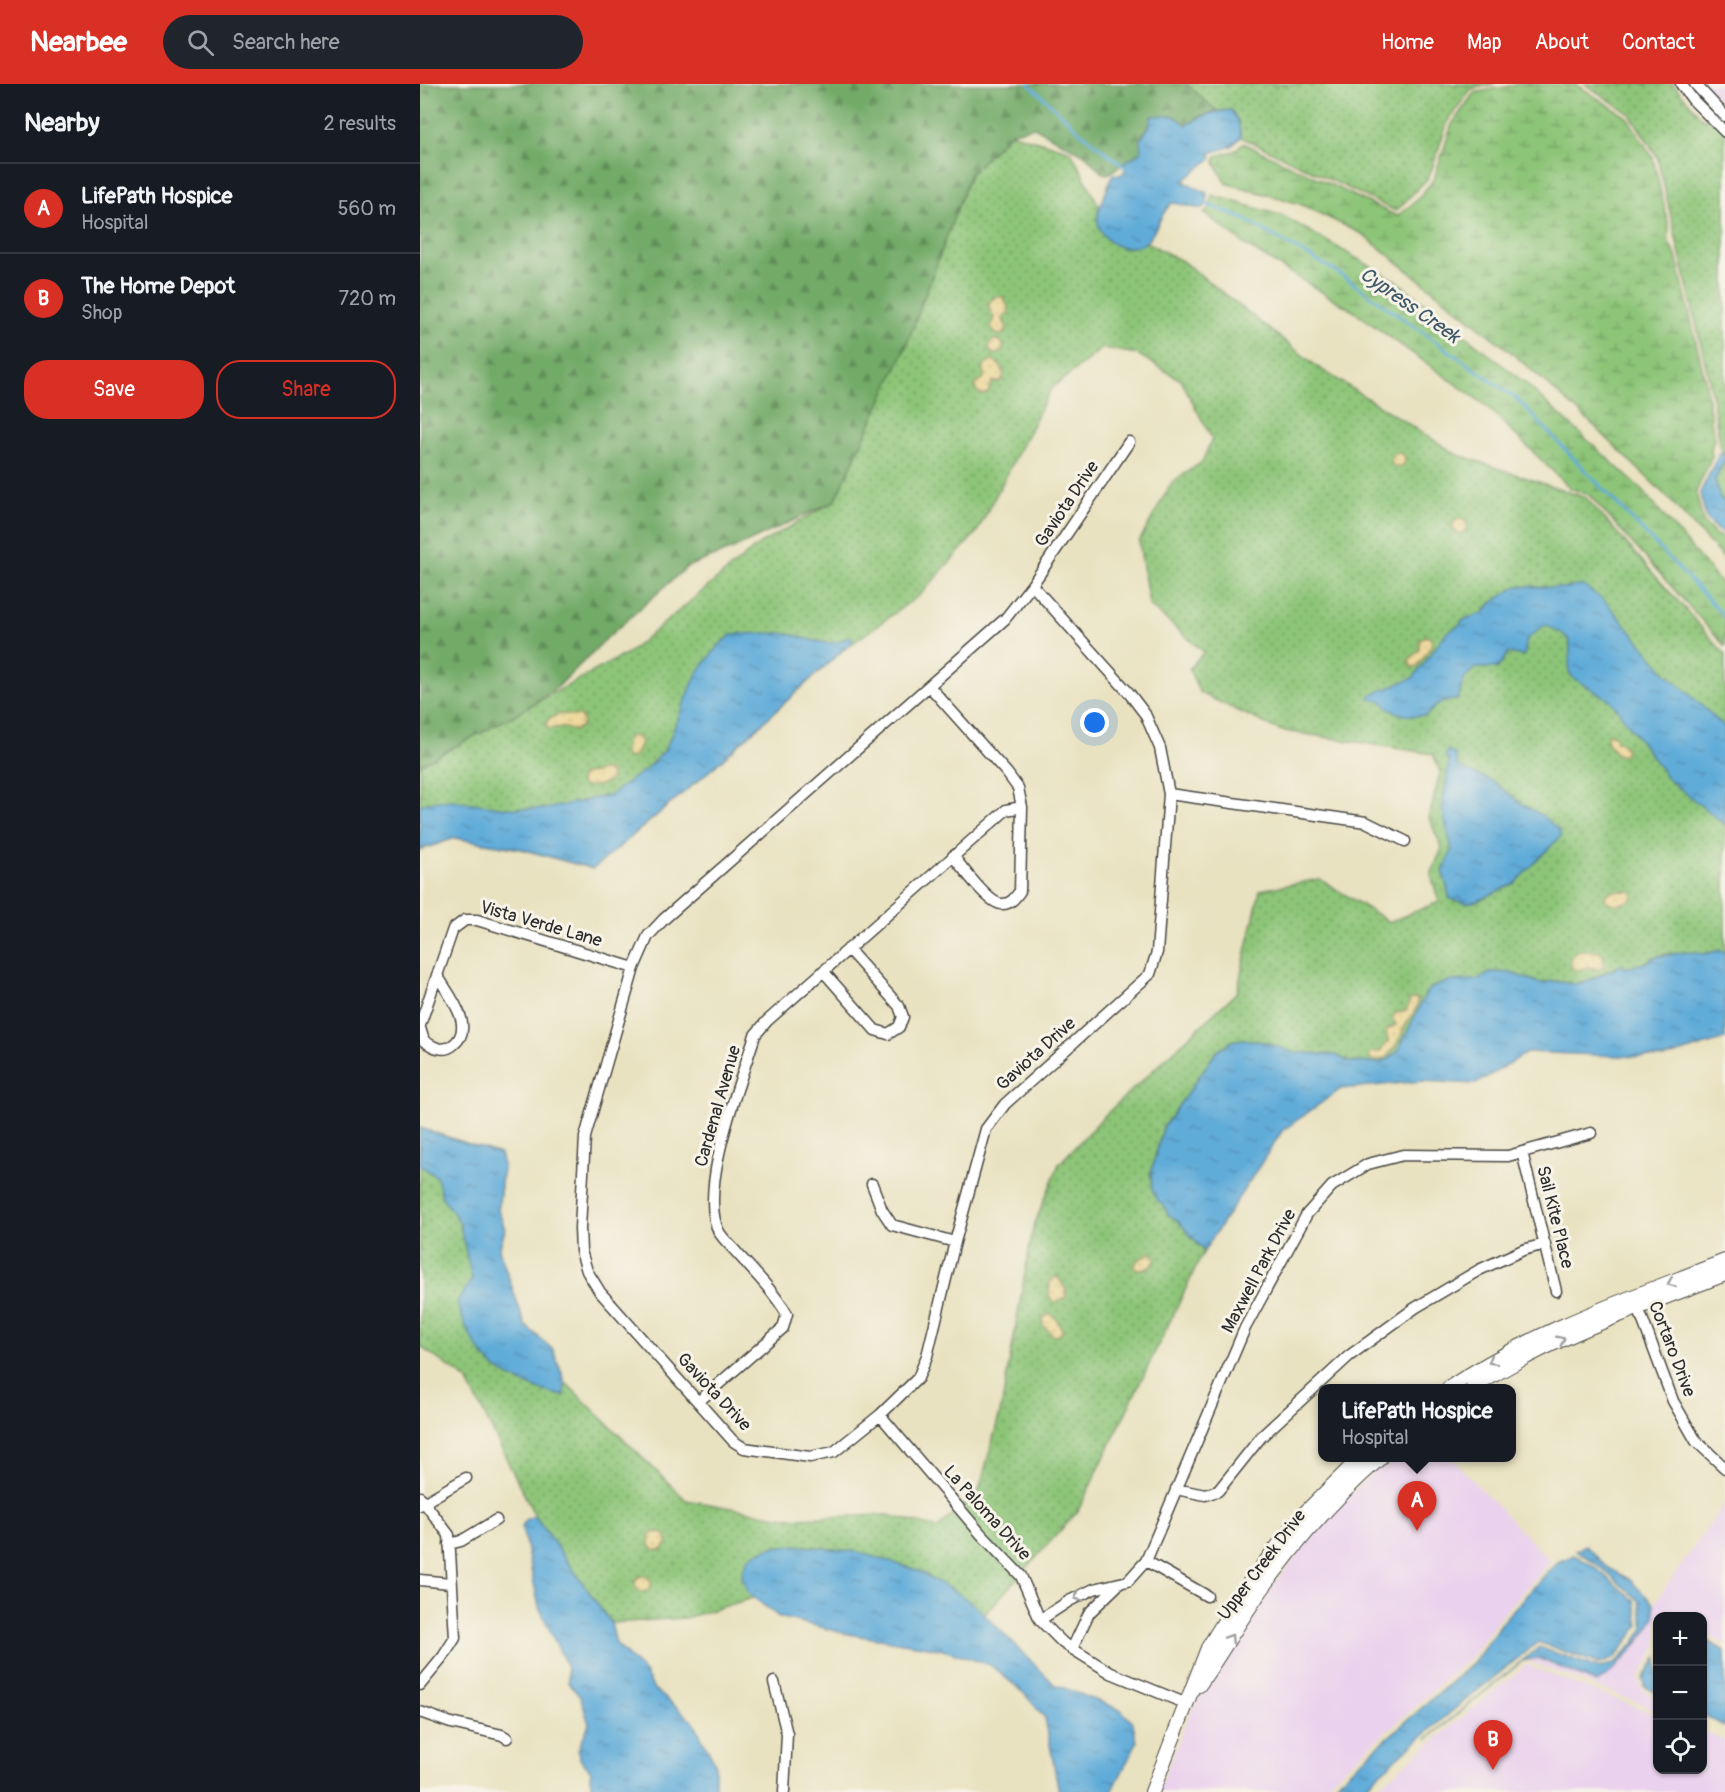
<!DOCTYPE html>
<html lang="en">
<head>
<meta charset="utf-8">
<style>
	:root { --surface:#171b24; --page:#20242c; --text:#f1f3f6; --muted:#9ea1a6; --line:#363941; --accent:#d93025 }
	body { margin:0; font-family:Pangolin,sans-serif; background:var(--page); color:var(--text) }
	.controls { position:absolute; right:18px; bottom:18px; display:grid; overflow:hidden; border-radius:12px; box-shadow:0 2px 4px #0004 }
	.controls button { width:54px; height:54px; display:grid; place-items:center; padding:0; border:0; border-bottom:2px solid var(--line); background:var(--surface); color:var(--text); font:30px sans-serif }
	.you { position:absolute; left:675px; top:639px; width:21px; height:21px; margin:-15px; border:4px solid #fff; border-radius:50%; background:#1a73e8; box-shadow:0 0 0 9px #1a73e833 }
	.badge { display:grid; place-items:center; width:39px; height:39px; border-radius:50%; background:var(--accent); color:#fff; font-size:20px; font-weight:700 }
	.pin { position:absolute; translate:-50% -50px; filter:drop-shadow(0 2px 3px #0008) }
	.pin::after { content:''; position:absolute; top:32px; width:21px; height:18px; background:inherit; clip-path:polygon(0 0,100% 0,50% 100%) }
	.popup { position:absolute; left:898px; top:1300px; width:198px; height:78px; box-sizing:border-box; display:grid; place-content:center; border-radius:12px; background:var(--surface); filter:drop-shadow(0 2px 4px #0005); font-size:20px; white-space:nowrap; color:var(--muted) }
	.popup b { font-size:22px; color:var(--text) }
	.popup::after { content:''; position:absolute; left:50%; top:100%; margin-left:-12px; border:12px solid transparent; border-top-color:var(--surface) }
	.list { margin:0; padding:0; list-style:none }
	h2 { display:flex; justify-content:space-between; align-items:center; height:78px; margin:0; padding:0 24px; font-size:26px }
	h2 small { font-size:20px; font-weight:400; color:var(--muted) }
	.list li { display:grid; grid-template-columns:39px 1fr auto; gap:18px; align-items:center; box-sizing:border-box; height:90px; padding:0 24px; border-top:2px solid var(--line) }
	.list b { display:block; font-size:22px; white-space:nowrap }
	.list p { margin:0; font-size:20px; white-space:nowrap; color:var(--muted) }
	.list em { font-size:20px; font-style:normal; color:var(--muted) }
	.actions { display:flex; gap:12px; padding:18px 24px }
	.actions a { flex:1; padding:14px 0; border:2px solid var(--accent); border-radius:24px; text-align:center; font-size:21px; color:var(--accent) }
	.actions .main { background:var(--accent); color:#fff }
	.icon { flex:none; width:33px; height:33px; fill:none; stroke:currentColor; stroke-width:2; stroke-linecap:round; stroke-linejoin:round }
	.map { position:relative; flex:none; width:1305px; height:1708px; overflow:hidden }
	header { display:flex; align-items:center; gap:36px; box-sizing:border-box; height:84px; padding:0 30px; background:var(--accent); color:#fff }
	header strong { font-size:28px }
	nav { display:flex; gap:33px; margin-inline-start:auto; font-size:21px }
	.search { width:420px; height:54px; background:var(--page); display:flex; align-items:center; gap:15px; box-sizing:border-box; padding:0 21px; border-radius:33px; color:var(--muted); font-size:22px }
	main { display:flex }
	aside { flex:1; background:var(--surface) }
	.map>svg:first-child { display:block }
</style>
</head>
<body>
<header>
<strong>Nearbee</strong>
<div class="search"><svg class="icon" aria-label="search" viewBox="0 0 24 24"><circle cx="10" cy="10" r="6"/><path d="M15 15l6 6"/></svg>Search here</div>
<nav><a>Home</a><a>Map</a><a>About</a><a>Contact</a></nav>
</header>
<main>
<aside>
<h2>Nearby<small>2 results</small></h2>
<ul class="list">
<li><span class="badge">A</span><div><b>LifePath Hospice</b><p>Hospital</p></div><em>560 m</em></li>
<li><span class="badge">B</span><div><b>The Home Depot</b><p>Shop</p></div><em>720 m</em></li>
</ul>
<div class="actions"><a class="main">Save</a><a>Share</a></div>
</aside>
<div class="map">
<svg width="1305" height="1708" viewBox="0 0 1305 1708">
	<defs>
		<pattern id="grass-dots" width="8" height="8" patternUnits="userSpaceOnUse" patternTransform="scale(1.5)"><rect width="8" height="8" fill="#8dc578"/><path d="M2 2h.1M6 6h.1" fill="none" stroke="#73a063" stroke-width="1.8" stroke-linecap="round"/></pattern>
		<pattern id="forest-firs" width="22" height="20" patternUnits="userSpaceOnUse" patternTransform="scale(1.5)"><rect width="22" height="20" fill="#72aa68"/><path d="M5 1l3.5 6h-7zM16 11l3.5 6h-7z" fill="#5e8b56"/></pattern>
		<pattern id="wetland-marsh" width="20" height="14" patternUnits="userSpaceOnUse" patternTransform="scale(1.5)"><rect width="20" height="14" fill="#8dc578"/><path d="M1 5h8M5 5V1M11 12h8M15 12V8" fill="none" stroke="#73a063"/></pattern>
		<pattern id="sand-dots" width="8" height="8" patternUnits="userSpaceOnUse" patternTransform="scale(1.5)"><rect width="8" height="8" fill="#eeda9e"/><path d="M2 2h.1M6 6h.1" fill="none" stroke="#cb8" stroke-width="1.8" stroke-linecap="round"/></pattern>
		<pattern id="water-ripples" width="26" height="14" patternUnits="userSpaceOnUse" patternTransform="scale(1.5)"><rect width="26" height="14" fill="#61acd9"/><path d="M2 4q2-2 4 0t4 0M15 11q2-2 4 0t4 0" fill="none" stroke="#508cb0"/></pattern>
	</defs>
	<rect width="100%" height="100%" fill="#f7f3e8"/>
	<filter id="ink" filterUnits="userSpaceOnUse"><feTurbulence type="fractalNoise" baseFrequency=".0167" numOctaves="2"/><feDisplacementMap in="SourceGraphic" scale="12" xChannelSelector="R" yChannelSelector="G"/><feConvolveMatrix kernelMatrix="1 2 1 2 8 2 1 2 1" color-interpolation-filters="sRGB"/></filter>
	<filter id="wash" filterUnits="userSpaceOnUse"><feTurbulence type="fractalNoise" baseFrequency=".008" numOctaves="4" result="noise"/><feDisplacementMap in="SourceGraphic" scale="24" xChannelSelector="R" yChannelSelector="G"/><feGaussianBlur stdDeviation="1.35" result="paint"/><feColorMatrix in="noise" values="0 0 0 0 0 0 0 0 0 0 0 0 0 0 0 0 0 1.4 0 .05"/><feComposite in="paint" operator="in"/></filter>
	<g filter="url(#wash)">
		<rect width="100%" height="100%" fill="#e9e2c1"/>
		<path fill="#ead1ed" d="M 1282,0 L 1305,0 L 1305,11 L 1298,17 Z
			M 969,1374 L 1031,1374 L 1131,1478 L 1080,1533 L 1051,1573 L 906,1701 L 891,1708 L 738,1708 L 770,1629 L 842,1516 L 900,1442 L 949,1391 Z
			M 1305,1419 L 1305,1561 L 1283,1548 L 1282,1532 L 1238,1532 L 1237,1563 L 1218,1595 L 1222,1606 L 1237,1614 L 1237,1626 L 1108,1577 L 1118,1574 L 1177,1599 L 1187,1592 L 1207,1572 L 1227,1547 L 1235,1532 L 1234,1520 Z
			M 1106,1581 L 1237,1631 L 1238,1686 L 1282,1686 L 1283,1648 L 1305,1656 L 1305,1708 L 951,1708 Z"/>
		<path fill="url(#grass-dots)" stroke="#5c7852" stroke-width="1.5" d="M 766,0 L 1075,0 L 1051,5 L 1028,37 L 1009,93 L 976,127 L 821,53 L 818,37 L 811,26 L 797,27 Z
			M 1165,0 L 1253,0 L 1284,36 L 1305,19 L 1305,371 L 1301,366 L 1289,295 L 1237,72 L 1210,30 Z
			M 590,49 L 651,67 L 679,122 L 677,136 L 701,164 L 713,163 L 726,158 L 762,177 L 899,284 L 1036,370 L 1166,414 L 1305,570 L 1305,868 C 1297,865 1291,869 1282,870 C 1267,870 1250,867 1235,873 C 1224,877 1214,889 1201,881 L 1172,895 L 1154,900 L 1133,897 L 1120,899 L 1091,889 L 1072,888 L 1057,896 L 1030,897 L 1013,903 L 1006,909 L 978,967 L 969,975 L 958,979 L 929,978 L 916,971 L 871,968 L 848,959 L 823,955 L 812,957 L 796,968 L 743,1044 L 731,1089 L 732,1105 L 737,1116 L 744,1122 L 748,1130 L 759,1138 L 784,1167 L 658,1427 L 565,1530 L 546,1515 L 497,1486 L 438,1468 L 375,1461 L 330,1473 C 320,1486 323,1495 328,1509 L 336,1513 L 265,1534 L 191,1539 L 115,1432 L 47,1296 L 0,1262 L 0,1044 L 80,1070 L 83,1083 L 78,1126 L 85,1145 L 79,1166 L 105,1241 L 133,1266 L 145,1298 L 266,1416 L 370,1434 L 468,1431 L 518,1444 L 559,1407 L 581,1325 L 613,1144 L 639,1080 L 684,1032 L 817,908 L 840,806 L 900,795 L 969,838 L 1019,818 L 1011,791 L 1022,764 L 1009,734 L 1020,688 L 1013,670 L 859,646 L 780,609 L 769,585 L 784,568 L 729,521 L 719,458 L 752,398 L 782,378 L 792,355 L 761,296 L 717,270 L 683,264 L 631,305 L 557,448 L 501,510 L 422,567 L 295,682 L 173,785 L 102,765 L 35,754 L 0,766 L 0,681 L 208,569 L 338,461 L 415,417 L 485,265 L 550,90 Z
			M 1305,375 L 1305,418 L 1300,414 L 1295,396 Z"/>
		<path fill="url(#forest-firs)" stroke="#4e6a4a" stroke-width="1.5" d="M 0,0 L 766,0 L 797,27 L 780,32 L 767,41 L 754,32 L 730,39 L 729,43 L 722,51 L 721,68 L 688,90 L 682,89 L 665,71 L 614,43 L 590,49 L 550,90 L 485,265 L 415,417 L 313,465 L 267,483 L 187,554 L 138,603 L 102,627 L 0,681 Z"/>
		<path fill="url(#wetland-marsh)" stroke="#5c7852" stroke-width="1.5" d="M 1099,0 L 1157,1 L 1207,33 L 1233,74 L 1249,143 L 1248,157 L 1256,172 L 1285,296 L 1294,355 L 1291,365 L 1292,372 L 1276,408 L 1283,438 L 1295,450 L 1305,456 L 1305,476 L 1246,412 L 1170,338 L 1092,269 L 942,150 L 880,120 L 806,99 L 795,79 L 796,72 L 814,67 L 823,59 L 977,132 L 995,118 L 1014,95 L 1032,40 L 1054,9 Z
			M 792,111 L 863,132 L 978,198 L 1105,299 L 1221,405 L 1305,504 L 1305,562 L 1169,411 L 1150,404 L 1065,321 L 933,227 L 828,163 L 784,129 L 791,122 Z"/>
		<path fill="url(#sand-dots)" stroke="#8c8264" stroke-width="1.5" d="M 575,213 L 583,213 L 589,225 L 588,230 L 582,234 L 587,244 L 582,251 L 576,250 L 571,244 L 574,233 L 569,225 L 569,219 Z
			M569 263a7 7 0 1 1 14 0a7 7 0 1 1-14 0Z
			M 571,277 C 579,278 585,286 583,294 L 580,298 L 572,298 L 568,309 L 561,311 L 556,306 L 555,301 L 564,294 L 564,281 Z
			M971 376a7 7 0 1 1 14 0a7 7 0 1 1-14 0Z
			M1033 442a7 7 0 1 1 14 0a7 7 0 1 1-14 0Z
			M 1006,552 L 1012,555 L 1011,562 L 998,582 L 991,583 L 989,576 L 999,566 L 1000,556 Z
			M 138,630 L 160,632 L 163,637 L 162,642 L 154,647 L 142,643 L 128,645 L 126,640 L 127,637 Z
			M 1191,649 L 1195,652 L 1196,657 C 1202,658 1204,661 1206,666 L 1203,671 L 1197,671 L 1187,657 L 1187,651 Z
			M 211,652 L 217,653 L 221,658 L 216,671 L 209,674 L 206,673 C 204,667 205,656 211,652 Z
			M 182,685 L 191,689 L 191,695 C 186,700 167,705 161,701 L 160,695 L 164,690 L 175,689 Z
			M 1192,807 L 1210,807 L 1213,810 L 1213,814 C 1205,820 1193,824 1185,815 L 1185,811 Z
			M 1163,866 L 1180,868 L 1184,874 L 1183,882 L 1179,885 L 1167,883 L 1161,886 L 1154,885 L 1151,882 C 1150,874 1155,867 1163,866 Z
			M 994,914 L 998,916 C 998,924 992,930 988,937 C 978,953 974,980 950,976 L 949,972 L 952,968 L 960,967 L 968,957 L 966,946 L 976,941 L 972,934 L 976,929 L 986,927 L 990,916 Z
			M 731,1168 L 736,1175 C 732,1184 724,1187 715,1184 L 716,1178 Z
			M 637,1192 L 646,1206 L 646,1213 L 637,1219 L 633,1217 L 629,1212 L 630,1197 Z
			M 630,1230 L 635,1233 L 642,1246 L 640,1251 L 634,1252 L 623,1241 L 623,1234 Z
			M229 1457a9 9 0 1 1 18 0a9 9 0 1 1-18 0Z
			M215 1500a8 8 0 1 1 16 0a8 8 0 1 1-16 0Z"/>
		<path fill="url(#water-ripples)" stroke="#466c82" stroke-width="1.5" d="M 811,26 L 818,37 L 821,53 L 812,62 L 790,69 L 792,74 L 763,97 L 787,109 L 787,120 L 782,124 C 770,125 763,119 752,119 C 741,128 737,147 726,158 C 721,162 713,163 708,163 C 699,164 693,161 687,155 C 671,139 679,125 686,108 C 689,101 689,96 693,90 L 700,91 L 705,87 L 705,78 L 721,68 L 720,56 L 729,43 L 732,32 L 754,32 L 767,41 C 781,31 794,27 811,26 Z
			M 1301,366 L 1305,375 L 1295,396 L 1300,414 L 1305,418 L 1305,450 L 1297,446 L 1286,434 L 1280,409 Z
			M 1097,502 L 1147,504 L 1157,502 L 1164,502 L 1186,518 L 1247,590 L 1305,643 L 1305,741 L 1248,695 L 1191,617 L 1153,594 L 1149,588 L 1150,557 L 1142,549 L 1125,541 L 1107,555 L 1104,572 L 1088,569 L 1078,584 L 1055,584 L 1044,595 L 1038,615 L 1019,619 L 1007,631 C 990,633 972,632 963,618 L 949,615 L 950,611 L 993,594 L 1026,549 L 1039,541 L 1045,535 L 1063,529 L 1073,518 Z
			M 361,549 C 386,551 406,568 430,552 L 432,554 L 432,558 L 425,564 L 295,682 L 173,785 L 102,765 L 35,754 L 0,766 L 0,721 L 10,718 L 31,716 L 87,724 L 125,725 L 190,711 L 226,685 L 245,666 L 277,589 L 299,561 L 313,550 Z
			M 1028,666 L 1035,670 L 1038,683 L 1074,698 L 1105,722 L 1120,730 L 1139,746 L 1141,752 L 1094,800 L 1057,817 L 1047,819 L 1030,815 L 1023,788 L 1032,766 L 1022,725 L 1029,677 L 1025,672 Z
			M 1300,866 L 1305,868 L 1305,955 L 1245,974 L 1108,968 L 1056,1000 L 1002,997 L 921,1005 L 862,1047 L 784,1167 L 759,1138 L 748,1130 L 744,1122 L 737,1116 L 732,1105 L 731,1089 L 743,1044 L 796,968 L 812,957 L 823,955 L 848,959 L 871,968 L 916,971 L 929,978 L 958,979 L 969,975 L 978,967 L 1006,909 L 1013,903 L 1030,897 L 1057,896 L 1072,888 L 1091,889 L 1120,899 L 1133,897 L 1154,900 L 1172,895 L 1201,881 L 1206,884 L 1225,879 L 1234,873 L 1267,868 L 1285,870 Z
			M 0,1044 L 80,1070 L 83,1083 L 78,1126 L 85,1145 L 79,1166 L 105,1241 L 133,1266 L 145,1298 L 144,1312 C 126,1309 82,1293 71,1280 C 53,1261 44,1242 37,1218 L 52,1195 L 39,1137 L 22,1113 L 17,1093 L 0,1081 Z
			M 115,1432 L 191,1539 L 196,1560 L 225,1589 L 234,1605 L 273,1637 L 295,1679 L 295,1708 L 167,1708 L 171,1701 L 171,1687 L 159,1674 L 158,1666 L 169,1640 L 161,1614 L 148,1598 L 147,1583 L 119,1523 L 102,1443 L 106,1435 Z
			M 375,1461 L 438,1468 L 497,1486 L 536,1508 L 556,1522 L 634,1600 L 701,1626 L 713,1639 L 717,1658 L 692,1708 L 639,1708 L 625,1634 L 603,1608 L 570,1581 L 520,1565 L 428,1550 L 359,1533 L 328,1509 L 322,1493 L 323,1485 L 330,1473 L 336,1469 L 353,1463 Z
			M 1165,1461 L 1187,1483 L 1209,1495 L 1234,1520 L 1235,1532 L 1227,1547 L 1207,1572 L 1187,1592 L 1177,1599 L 1118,1574 L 1102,1577 L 1007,1655 L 1119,1563 L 1178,1584 L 1196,1579 L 1215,1558 L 1224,1544 L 1220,1517 L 1174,1478 L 1156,1467 Z
			M 1154,1471 L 1172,1481 L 1215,1517 L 1219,1542 L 1195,1574 L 1179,1580 L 1118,1558 L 1032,1627 L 938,1708 L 906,1708 L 1055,1577 L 1084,1536 L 1127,1489 L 1138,1478 Z
			M 1282,1554 L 1305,1567 L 1305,1643 L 1283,1630 Z
			M 1237,1573 L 1237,1609 L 1224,1602 L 1223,1595 Z"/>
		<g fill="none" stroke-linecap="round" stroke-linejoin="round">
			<path stroke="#61acd9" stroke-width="3" d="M 609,0 L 659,47 L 707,85
				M 784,119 L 824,135 L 917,188 L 1097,315 L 1305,533"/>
		</g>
	</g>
	<g filter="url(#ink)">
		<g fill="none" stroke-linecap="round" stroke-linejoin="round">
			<defs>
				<path id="minor" d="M 1261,0 L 1273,16 L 1305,48
					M 1275,0 L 1305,32
					M 612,501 L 709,609 L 725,630 L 740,664 L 749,710 L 737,868 L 730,890 L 585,1020 L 566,1045 L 535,1158 L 507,1272 L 498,1294 L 460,1331 L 414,1368 L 390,1373 L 324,1364 L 313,1357 L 180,1208 L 167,1187 L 161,1167 L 160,1144 L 165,1053 L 214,884 L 228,852 L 244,835 L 585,535 L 612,501 L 709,358
					M 510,603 L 587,689 L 598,704 L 602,723 L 600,807 C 595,814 590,821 581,820 C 568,819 542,783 533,772
					M 749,710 L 946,738 L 985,757
					M 403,887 L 455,946 L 468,950 L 479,943 L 483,933 L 479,922 L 428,865
					M 0,941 L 33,845 L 45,836 L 57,836 L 214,884
					M 0,944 L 4,957 C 13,963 23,969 33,961 C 57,943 28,910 17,891
					M 1102,1068 L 1136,1207
					M 452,1100 L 462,1126 L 472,1141 L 535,1158
					M 1216,1218 L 1253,1317 L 1276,1357 L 1305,1384
					M 278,1318 L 363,1244 L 367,1230 C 353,1207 335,1189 317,1169 C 312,1163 303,1155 299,1148 C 277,1106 321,997 335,951 L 347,937 L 586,726 L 602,723
					M 460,1331 L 561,1450 L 601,1492 L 620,1536 L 643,1559 L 691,1589 L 767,1620
					M 756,1405 L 785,1411 L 798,1407 L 841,1353 L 929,1272 L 995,1224 L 1059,1186 L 1103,1166 L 1125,1160
					M 0,1413 L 29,1451 L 35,1554 L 23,1573 L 0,1601
					M 0,1421 L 46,1394
					M 29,1460 L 41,1457 L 76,1436
					M 726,1477 L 787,1512
					M 0,1496 L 30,1499
					M 620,1536 L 649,1517 L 674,1505 L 708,1497 L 726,1477 L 825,1244 L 887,1130 L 912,1102 L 948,1080 L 983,1071 L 1088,1072 L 1171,1049
					M 652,1565 L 669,1529 L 700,1499
					M 354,1598 L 367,1650 L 364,1708
					M 0,1628 L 31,1639 L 82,1651 L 87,1654"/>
				<path id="tertiary" d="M 1029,1304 C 1115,1246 1209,1215 1305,1177
					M 1053,1304 C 1130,1253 1219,1224 1305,1190
					M 779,1601 C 799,1572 817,1541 837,1512 C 873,1461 914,1414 960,1374
					M 732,1708 L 788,1564 L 824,1506 L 858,1462 L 884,1430 L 940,1374"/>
			</defs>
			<use href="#minor" stroke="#484642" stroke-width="13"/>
			<use href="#tertiary" stroke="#484642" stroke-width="16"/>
			<use href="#minor" stroke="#fff" stroke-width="10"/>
			<use href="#tertiary" stroke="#fff" stroke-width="14"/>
		</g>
		<defs><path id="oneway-chevron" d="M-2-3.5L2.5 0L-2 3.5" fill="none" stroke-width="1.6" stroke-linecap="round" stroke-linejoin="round" transform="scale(1.5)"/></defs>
		<g stroke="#a0a0a0">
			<use href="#oneway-chevron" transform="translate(1251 1199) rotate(158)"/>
			<use href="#oneway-chevron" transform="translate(1141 1256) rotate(-26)"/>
			<use href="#oneway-chevron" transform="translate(1072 1277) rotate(150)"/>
			<use href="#oneway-chevron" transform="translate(658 1513) rotate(153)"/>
			<use href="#oneway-chevron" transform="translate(810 1554) rotate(-57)"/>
		</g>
	</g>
	<g text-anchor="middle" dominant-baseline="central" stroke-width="6" stroke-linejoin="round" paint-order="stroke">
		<g font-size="18" fill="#2b2b2b" stroke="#f7f3e8">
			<text transform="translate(647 420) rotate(-56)">Gaviota Drive</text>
			<text transform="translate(121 840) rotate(16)">Vista Verde Lane</text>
			<text transform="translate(616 970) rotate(-42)">Gaviota Drive</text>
			<text transform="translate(298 1022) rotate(-74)">Cardenal Avenue</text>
			<text transform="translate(1135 1133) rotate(76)">Sail Kite Place</text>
			<text transform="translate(839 1187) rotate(-62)">Maxwell Park Drive</text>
			<text transform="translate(1252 1265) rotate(69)">Cortaro Drive</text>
			<text transform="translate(294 1308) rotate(47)">Gaviota Drive</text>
			<text transform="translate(567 1429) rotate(48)">La Paloma Drive</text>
			<text transform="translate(842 1481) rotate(-53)">Upper Creek Drive</text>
		</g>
		<g font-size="20" font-style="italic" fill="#3e5868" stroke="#f7f3e8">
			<text transform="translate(990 221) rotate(35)">Cypress Creek</text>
		</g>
	</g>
</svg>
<div class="controls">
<button>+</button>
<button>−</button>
<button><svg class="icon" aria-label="locate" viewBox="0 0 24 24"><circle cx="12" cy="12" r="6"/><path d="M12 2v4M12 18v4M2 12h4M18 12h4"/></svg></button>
</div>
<div class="you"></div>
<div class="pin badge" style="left:997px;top:1447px">A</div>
<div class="popup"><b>LifePath Hospice</b>Hospital</div>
<div class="pin badge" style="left:1073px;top:1686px">B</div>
</div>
</main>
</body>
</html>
